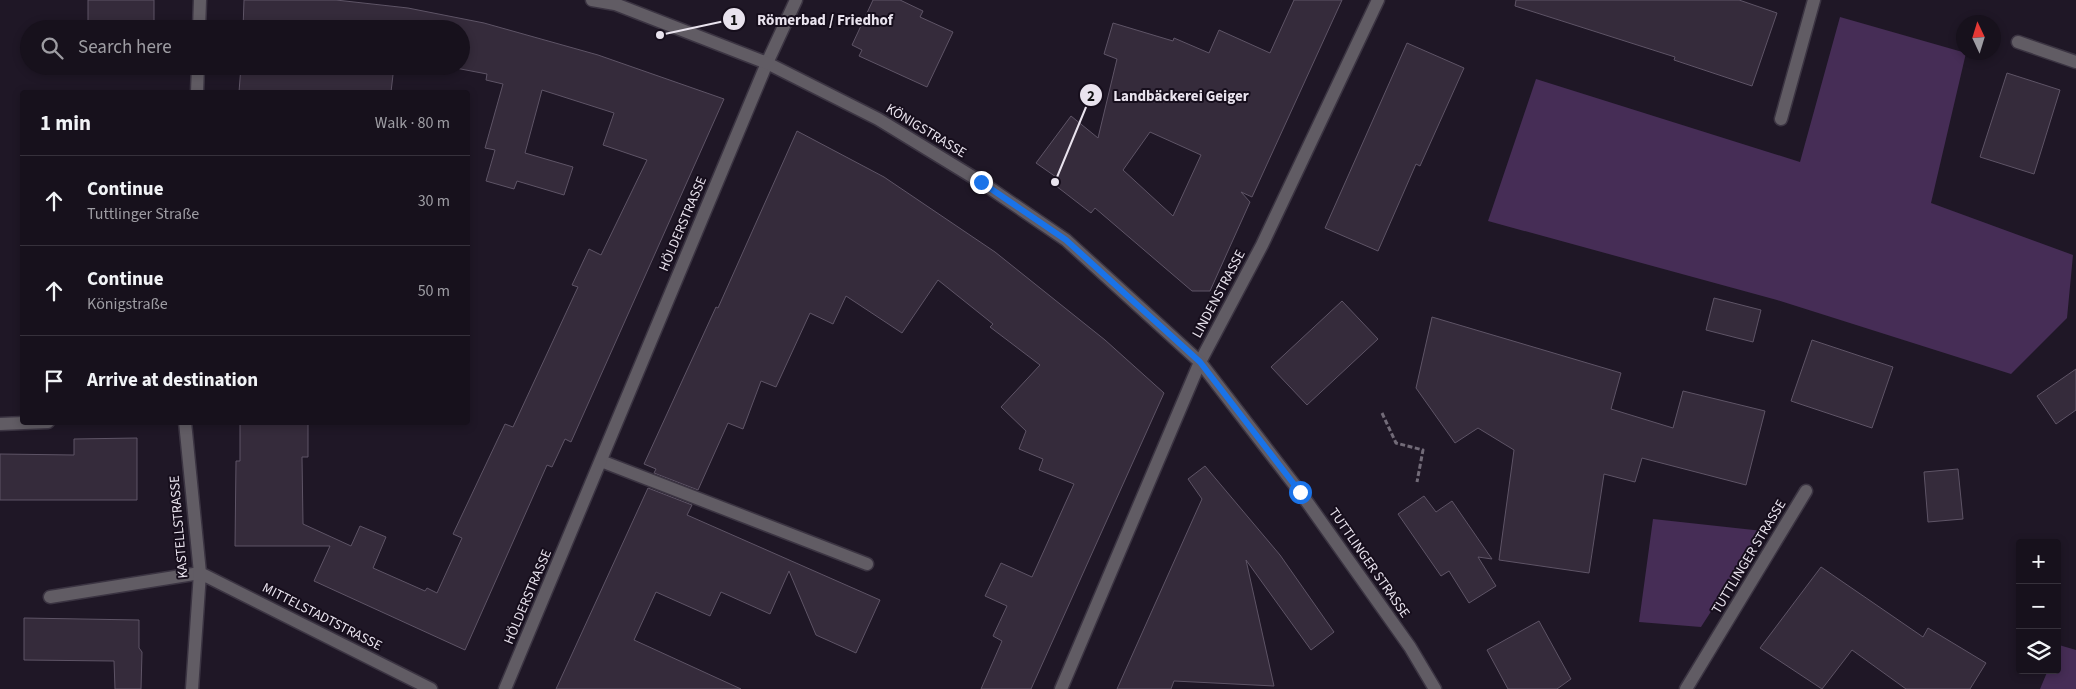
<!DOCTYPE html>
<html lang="en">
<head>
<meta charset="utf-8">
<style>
	:root { --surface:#17111c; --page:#241f29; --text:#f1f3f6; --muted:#9e9da3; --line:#36313b }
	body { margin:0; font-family:"Source Sans 3",sans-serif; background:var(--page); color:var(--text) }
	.controls { position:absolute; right:15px; bottom:15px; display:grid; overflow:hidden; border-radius:5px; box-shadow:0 2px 8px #0003 }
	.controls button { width:45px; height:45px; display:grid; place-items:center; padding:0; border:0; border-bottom:1px solid var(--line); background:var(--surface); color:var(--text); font:25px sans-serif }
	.compass { position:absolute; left:1956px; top:15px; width:45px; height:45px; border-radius:50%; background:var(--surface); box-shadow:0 2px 8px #0003; rotate:356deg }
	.stop { position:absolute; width:15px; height:15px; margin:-11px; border:4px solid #1a73e8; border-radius:50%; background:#fff }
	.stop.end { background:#1a73e8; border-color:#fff; box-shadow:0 1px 5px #0008 }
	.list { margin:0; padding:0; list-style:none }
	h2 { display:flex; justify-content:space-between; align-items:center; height:65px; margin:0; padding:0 20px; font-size:21px }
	h2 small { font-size:16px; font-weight:400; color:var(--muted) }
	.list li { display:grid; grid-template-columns:32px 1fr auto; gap:15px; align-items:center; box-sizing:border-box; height:90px; padding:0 20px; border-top:1px solid var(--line) }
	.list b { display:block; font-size:19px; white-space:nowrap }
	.list p { margin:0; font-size:16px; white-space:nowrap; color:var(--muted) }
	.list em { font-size:16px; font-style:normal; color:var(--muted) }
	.icon { flex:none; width:28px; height:28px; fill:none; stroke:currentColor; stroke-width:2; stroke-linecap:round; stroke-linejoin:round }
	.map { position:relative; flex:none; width:2076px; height:689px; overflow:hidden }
	.search { position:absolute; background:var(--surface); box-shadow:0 2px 8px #0003; left:20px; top:20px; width:450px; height:55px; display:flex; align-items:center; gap:12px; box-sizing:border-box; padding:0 18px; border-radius:28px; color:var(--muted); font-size:19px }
	.panel { position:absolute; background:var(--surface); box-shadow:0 2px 8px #0003; left:20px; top:90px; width:450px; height:335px; border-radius:5px }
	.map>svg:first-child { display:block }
</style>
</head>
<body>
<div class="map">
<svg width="2076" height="689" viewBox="0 0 2076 689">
	<rect width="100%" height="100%" fill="#1f1726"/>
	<path fill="#462d56" d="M 1840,17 L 1966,53 L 1931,203 L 2073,255 L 2067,318 L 2011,374 L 1777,300 L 1488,221 L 1536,79 L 1800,162 Z
		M 1653,519 L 1763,531 L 1701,627 L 1639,622 Z
		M 2059,645 L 2076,650 L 2076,689 L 2040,689 L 2048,670 L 2057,670 Z"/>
	<path fill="#352b3b" stroke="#5e5466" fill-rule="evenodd" d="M 88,0 L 154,0 L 154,29 L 88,29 Z
		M 244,0 L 336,0 L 408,8 L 484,23 L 598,55 L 724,99 L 571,442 L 565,439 L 552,467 L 547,465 L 465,650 L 314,581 L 330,546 L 235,546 L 236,461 L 240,461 L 240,422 L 308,422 L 308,457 L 302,457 L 303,524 L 351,546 L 360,526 L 386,537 L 373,568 L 425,591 L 427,588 L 437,593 L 462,538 L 453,534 L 505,424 L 513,427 L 578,287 L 572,285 L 589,249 L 601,255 L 647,160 L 603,145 L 614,113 L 542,90 L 525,153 L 573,167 L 564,195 L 517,181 L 514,189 L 486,181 L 495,150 L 485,148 L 503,84 L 486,80 L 487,74 L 445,66 L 461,66 L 461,29 L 243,29 Z
		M 873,0 L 900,0 L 923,11 L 920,17 L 953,32 L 927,87 L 859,56 L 862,50 L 852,45 Z
		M 1294,0 L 1342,0 L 1252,197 L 1241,192 L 1250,202 L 1210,291 L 1192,291 L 1095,208 L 1091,213 L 1051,182 L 1056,177 L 1036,163 L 1071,116 L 1098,138 L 1117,59 L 1104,54 L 1113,23 L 1173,41 L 1174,38 L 1209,53 L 1219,30 L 1270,53 ZM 1150,132 L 1201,155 L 1173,216 L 1123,170 Z
		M 1516,0 L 1739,0 L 1777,13 L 1752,86 L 1674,60 L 1675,57 L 1515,6 Z
		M 1407,43 L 1464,68 L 1420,166 L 1416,164 L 1378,251 L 1325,228 Z
		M 241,66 L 394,66 L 391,92 L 239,92 Z
		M 2007,73 L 2060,90 L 2034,174 L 1980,157 Z
		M 797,131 L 884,177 L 995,252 L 1105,340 L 1164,393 L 1031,689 L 981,689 L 1002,641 L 993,636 L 1007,606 L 985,596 L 1001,563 L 1032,577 L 1074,484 L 1039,470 L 1043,459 L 1019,449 L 1026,431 L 1001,407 L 1040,365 L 990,327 L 993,324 L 938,280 L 902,333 L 846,296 L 833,324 L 810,313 L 776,387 L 761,381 L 743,429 L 728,423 L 698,490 L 654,473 L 656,469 L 644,464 L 716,307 L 718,308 Z
		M 1714,298 L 1761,310 L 1753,342 L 1706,330 Z
		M 1342,301 L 1378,339 L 1307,405 L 1271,367 Z
		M 1432,317 L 1621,373 L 1611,409 L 1673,428 L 1683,391 L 1765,411 L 1746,485 L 1642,458 L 1635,482 L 1604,474 L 1589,573 L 1499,560 L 1514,450 L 1478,428 L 1455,443 L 1416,388 Z
		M 1812,340 L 1893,367 L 1872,428 L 1791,401 Z
		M 2076,369 L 2076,410 L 2056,424 L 2037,396 Z
		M 137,438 L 137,500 L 0,500 L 0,454 L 74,455 L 74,439 Z
		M 1205,466 L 1280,555 L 1334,632 L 1311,650 L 1246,560 L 1274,686 L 1174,681 L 1171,689 L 1117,689 L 1202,499 L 1188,479 Z
		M 1958,469 L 1963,519 L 1928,522 L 1924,472 Z
		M 648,488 L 692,505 L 687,515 L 880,600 L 856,653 L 816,635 L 789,571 L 770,614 L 721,592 L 710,616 L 656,592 L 634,640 L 741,689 L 556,689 Z
		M 1424,496 L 1436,512 L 1452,501 L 1492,559 L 1478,557 L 1496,586 L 1469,603 L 1449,571 L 1441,576 L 1398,514 Z
		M 1821,567 L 1923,637 L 1928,628 L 1986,663 L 1970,689 L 1906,689 L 1852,650 L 1822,689 L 1760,648 Z
		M 24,618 L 139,620 L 139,648 L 142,652 L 141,689 L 115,689 L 114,661 L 24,660 Z
		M 1539,621 L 1571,679 L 1557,689 L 1508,689 L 1487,650 Z"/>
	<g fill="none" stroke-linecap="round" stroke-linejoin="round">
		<defs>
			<path id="service" d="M 0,424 L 48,422
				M 601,461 L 867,564
				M 50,597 L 200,573"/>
			<path id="minor" d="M 199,29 L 200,0
				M 2018,42 L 2076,62
				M 197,92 L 198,66
				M 1781,119 L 1814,0
				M 185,422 L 200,573 L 192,689
				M 200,573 L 431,689
				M 505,689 L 767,63 L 796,0
				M 1061,689 L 1200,362 L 1262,245 L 1378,0
				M 1686,689 L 1806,491"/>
			<path id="tertiary" d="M 592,0 L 615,4 L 767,63 L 878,119 L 981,182 L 1066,240 L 1200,362 L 1300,492 L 1410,647 L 1435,689"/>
		</defs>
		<use href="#service" stroke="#3b3442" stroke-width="15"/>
		<use href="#minor" stroke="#3b3442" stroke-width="15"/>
		<use href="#tertiary" stroke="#3b3442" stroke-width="15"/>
		<path stroke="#726b78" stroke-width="3" stroke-dasharray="5 2.5" stroke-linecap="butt" d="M 1382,413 L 1396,443 L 1423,450 L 1417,482"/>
		<use href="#service" stroke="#615c64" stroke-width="12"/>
		<use href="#minor" stroke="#615c64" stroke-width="12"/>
		<use href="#tertiary" stroke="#615c64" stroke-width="12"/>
	</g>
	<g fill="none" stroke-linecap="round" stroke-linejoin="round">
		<path stroke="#1a73e8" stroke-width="6" d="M 981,182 L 1066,240 L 1200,362 L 1300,492"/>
	</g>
	<g text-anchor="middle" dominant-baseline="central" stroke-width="4" stroke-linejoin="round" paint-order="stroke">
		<g font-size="14" fill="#e9e3ee" stroke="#160e1c">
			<text transform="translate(926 131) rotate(31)">KÖNIGSTRASSE</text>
			<text transform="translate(683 224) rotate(-67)">HÖLDERSTRASSE</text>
			<text transform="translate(1219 294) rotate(-62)">LINDENSTRASSE</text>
			<text transform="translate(179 527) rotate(-95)">KASTELLSTRASSE</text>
			<text transform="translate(1749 557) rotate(-59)">TUTTLINGER STRASSE</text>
			<text transform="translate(1369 563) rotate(55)">TUTTLINGER STRASSE</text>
			<text transform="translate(528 597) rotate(-67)">HÖLDERSTRASSE</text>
			<text transform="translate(322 617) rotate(27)">MITTELSTADTSTRASSE</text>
		</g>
	</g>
	<path fill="none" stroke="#e9e3ee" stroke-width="2" d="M660 35L734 19M1055 182L1091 95"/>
	<g fill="#e9e3ee" stroke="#160e1c" stroke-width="2">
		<circle cx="660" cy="35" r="5"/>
		<circle cx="1055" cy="182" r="5"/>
		<circle cx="734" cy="19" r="12"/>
		<circle cx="1091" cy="95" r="12"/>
	</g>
	<g font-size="15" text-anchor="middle" font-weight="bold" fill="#111">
		<text x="734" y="25">1</text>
		<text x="1091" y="101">2</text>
	</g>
	<g font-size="15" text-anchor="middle" font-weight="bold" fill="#e9e3ee" stroke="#160e1c" stroke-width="4" stroke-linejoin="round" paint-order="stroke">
		<text x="825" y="25">Römerbad / Friedhof</text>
		<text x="1181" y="101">Landbäckerei Geiger</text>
	</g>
</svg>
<div class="controls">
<button>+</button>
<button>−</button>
<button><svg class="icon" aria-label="layers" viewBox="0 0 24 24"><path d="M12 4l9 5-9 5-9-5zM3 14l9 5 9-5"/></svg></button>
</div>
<svg class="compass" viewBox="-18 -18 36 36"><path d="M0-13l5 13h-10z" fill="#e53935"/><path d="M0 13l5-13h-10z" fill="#9e9da3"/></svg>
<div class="stop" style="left:1300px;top:492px"></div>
<div class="stop end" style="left:981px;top:182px"></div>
<div class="search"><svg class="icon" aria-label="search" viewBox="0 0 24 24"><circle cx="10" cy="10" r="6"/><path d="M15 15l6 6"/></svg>Search here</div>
<section class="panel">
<h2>1 min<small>Walk · 80 m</small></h2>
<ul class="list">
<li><svg class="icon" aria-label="ahead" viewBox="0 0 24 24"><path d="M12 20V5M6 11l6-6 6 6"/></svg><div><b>Continue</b><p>Tuttlinger Straße</p></div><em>30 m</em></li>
<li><svg class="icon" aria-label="ahead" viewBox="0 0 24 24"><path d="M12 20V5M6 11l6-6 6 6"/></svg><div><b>Continue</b><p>Königstraße</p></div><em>50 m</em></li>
<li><svg class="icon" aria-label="arrive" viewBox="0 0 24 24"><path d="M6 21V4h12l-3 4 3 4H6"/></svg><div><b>Arrive at destination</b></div></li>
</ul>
</section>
</div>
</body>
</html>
